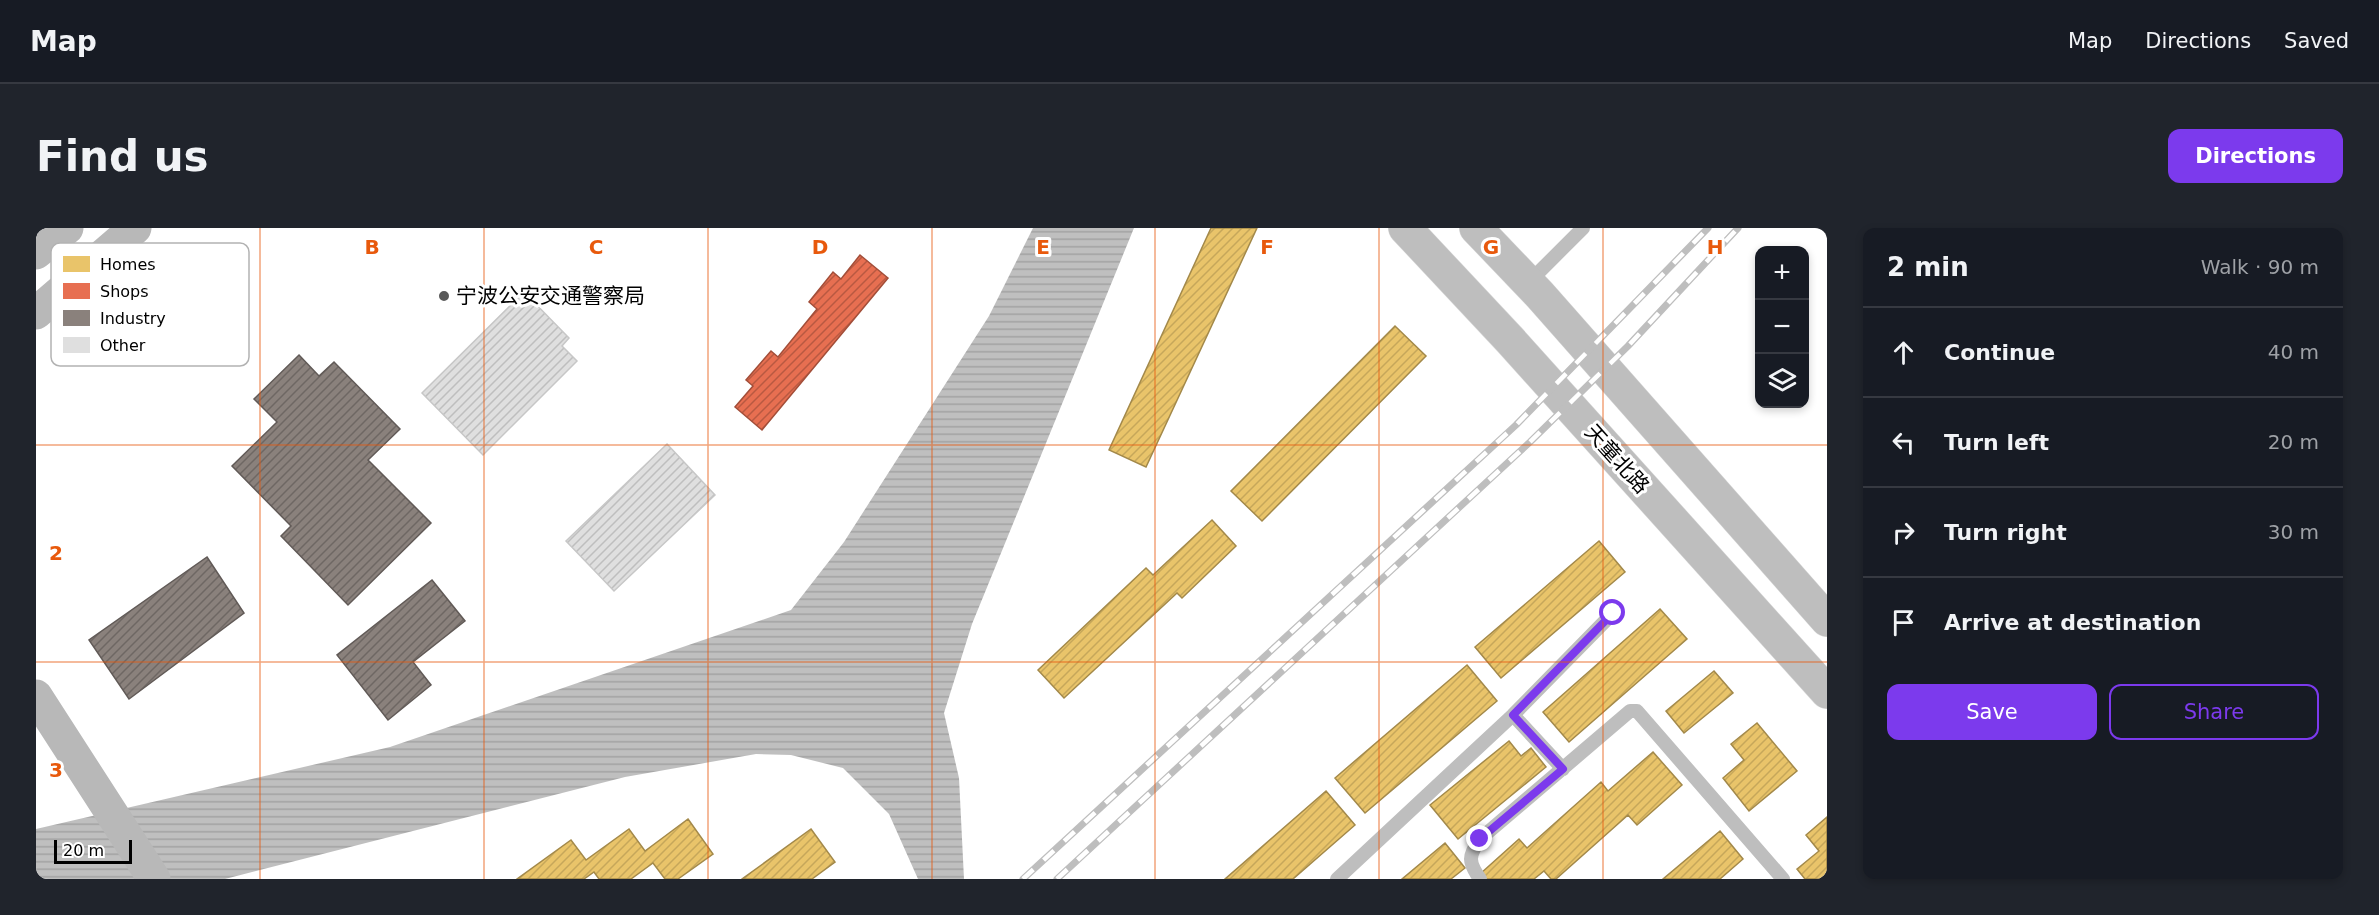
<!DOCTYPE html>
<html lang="en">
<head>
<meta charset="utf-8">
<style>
	:root { --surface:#171b24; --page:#20242c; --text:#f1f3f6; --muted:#9ea1a6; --line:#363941; --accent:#7c3aed }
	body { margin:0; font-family:"DejaVu Sans","Noto Sans SC",sans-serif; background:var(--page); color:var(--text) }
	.controls { position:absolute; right:18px; top:18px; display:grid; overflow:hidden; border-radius:12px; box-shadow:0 3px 9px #0003 }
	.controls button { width:54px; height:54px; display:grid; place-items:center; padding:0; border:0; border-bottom:2px solid var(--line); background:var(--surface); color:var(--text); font:30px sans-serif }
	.scale { position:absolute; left:18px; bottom:15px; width:78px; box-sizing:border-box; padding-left:6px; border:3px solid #000; border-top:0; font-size:16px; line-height:21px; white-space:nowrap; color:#000; -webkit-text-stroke:4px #fff; paint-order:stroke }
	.stop { position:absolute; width:18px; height:18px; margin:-14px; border:4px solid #7c3aed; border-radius:50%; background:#fff }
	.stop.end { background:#7c3aed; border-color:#fff; box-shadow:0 2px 6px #0008 }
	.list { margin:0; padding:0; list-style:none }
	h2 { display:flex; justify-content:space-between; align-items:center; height:78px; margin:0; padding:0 24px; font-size:26px }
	h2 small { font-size:20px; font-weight:400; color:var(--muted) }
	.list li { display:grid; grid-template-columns:39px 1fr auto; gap:18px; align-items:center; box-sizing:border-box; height:90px; padding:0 24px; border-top:2px solid var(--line) }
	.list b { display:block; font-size:22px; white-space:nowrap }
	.list em { font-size:20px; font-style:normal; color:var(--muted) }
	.actions { display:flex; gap:12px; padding:18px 24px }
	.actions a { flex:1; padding:14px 0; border:2px solid var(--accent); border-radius:12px; text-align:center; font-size:21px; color:var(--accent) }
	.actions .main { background:var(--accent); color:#fff }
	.icon { flex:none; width:33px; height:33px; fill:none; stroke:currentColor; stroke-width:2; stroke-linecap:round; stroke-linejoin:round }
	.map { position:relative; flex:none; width:1791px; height:651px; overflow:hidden; border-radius:12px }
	header { display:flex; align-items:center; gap:36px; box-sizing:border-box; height:84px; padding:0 30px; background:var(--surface); border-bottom:2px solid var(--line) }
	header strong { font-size:28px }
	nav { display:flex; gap:33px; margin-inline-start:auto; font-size:21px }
	.intro { display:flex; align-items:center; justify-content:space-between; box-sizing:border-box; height:144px; padding:0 36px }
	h1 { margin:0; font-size:42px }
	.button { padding:15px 27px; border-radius:12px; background:var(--accent); color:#fff; font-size:21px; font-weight:700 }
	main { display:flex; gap:36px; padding:0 36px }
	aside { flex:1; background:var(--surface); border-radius:12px; box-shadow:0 3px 9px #0003 }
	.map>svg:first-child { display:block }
</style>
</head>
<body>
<header>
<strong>Map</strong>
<nav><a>Map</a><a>Directions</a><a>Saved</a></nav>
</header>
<div class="intro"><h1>Find us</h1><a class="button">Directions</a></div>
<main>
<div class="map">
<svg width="1791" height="651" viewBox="0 0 1791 651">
	<defs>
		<pattern id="water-rules" width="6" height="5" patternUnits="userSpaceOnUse" patternTransform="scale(1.5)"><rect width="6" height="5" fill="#bfbfbf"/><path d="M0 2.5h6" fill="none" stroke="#a2a2a2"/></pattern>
		<pattern id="homes-hatch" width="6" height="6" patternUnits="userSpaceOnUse" patternTransform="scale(1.5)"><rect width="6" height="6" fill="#e9c46a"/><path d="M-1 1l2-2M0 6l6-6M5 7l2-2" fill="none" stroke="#c6a75a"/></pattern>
		<pattern id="shops-hatch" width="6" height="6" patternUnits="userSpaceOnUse" patternTransform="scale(1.5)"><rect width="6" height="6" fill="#e76f51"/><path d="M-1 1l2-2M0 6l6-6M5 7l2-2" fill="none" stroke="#b95941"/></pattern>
		<pattern id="industry-hatch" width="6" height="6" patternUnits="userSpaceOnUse" patternTransform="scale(1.5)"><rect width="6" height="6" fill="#8a817c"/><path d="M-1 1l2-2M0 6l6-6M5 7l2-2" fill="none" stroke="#6e6763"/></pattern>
		<pattern id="building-hatch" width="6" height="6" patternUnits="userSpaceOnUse" patternTransform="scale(1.5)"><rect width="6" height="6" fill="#dfdfdf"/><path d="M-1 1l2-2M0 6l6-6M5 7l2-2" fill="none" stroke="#bebebe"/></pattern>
	</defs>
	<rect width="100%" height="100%" fill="#fff"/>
	<path fill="url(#water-rules)" d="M 997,0 L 1098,0 L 936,396 L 908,485 L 923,550 L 928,651 L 882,651 L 853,586 L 807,540 L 755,527 L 720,526 L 589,549 L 189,651 L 0,651 L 0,601 L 354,519 L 755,382 L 808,314 L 953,88 Z"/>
	<path fill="url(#homes-hatch)" stroke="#a3894a" stroke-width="1.5" d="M 1175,0 L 1221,0 L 1110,239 L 1073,222 Z
		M 1359,98 L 1390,128 L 1226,293 L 1195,263 Z
		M 1176,292 L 1200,318 L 1146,370 L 1141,365 L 1028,470 L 1002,442 L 1110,340 L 1117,347 Z
		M 1563,313 L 1589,344 L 1465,450 L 1439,419 Z
		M 1624,381 L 1651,411 L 1533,514 L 1507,484 Z
		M 1431,437 L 1461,473 L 1329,585 L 1299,550 Z
		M 1678,443 L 1697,465 L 1648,505 L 1630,483 Z
		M 1721,495 L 1761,543 L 1713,583 L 1687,550 L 1708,532 L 1695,516 Z
		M 1473,513 L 1485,528 L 1495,520 L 1510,539 L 1422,611 L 1394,577 Z
		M 1617,524 L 1646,557 L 1601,597 L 1592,587 L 1520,651 L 1515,651 L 1508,643 L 1498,651 L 1449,651 L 1444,646 L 1483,611 L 1491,620 L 1565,554 L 1572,563 Z
		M 1290,563 L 1319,597 L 1257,651 L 1189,651 Z
		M 1791,589 L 1791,651 L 1769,651 L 1761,641 L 1783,623 L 1770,607 Z
		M 652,591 L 677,626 L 642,651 L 629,651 L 617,635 L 595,651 L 563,651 L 558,644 L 548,651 L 481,651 L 535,612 L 550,632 L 593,601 L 609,623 Z
		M 775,601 L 799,634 L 776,651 L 706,651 Z
		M 1684,603 L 1707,631 L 1684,651 L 1627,651 Z
		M 1409,615 L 1429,640 L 1415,651 L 1366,651 Z"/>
	<path fill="url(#shops-hatch)" stroke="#a24e39" stroke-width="1.5" d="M 824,27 L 852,50 L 726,202 L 699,179 L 717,158 L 710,152 L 735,123 L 742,129 L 781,81 L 773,74 L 797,44 L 805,51 Z"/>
	<path fill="url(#industry-hatch)" stroke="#615a57" stroke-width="1.5" d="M 263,127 L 283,148 L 298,134 L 364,201 L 332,232 L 395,295 L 312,377 L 245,308 L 255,298 L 196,238 L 241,194 L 218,171 Z
		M 171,329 L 208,385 L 93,471 L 53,412 Z
		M 396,352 L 429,393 L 377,434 L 395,457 L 352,492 L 301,427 Z"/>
	<path fill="url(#building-hatch)" stroke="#c7c7c7" stroke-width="1.5" d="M 488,64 L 533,110 L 526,118 L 541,133 L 447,227 L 386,165 Z
		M 631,216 L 679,267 L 578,363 L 530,313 Z"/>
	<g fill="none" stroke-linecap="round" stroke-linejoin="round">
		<defs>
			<path id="primary" d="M 1369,0 L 1474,112 L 1791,464
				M 1440,0 L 1504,67 L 1791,392"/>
		</defs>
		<use href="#primary" stroke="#dbdbdb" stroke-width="34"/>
		<path stroke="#bebebe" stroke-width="14" d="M 1492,55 L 1547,0
			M 1477,487 L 1527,541
			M 1301,651 L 1477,487 L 1577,385
			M 1444,651 C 1432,634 1432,628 1444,611 L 1594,483 L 1601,483 L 1747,651"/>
		<path stroke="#b8b8b8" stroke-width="33" d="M 0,25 L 31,0
			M 0,85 L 99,0
			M 0,468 L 118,651"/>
		<use href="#primary" stroke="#bebebe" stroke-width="33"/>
		<defs>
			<path id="rail" d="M 987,651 L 1480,197 L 1672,0
				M 1021,651 L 1494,214 L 1592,118 L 1702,0"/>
		</defs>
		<use href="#rail" stroke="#bebebe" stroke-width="7"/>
		<use href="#rail" stroke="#fff" stroke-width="4.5" stroke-dasharray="14" stroke-linecap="butt"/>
	</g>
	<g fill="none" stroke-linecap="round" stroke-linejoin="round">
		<path stroke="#7c3aed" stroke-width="8" d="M 1444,611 L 1527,541 L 1477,487 L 1577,385"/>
	</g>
	<path fill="none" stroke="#e8590c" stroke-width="1.5" stroke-opacity="0.55" d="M 224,0 L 224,651M 448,0 L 448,651M 672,0 L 672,651M 896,0 L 896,651M 1119,0 L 1119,651M 1343,0 L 1343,651M 1567,0 L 1567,651M 0,217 L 1791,217M 0,434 L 1791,434"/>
	<circle fill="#595959" stroke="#fff" stroke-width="2" cx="408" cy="68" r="6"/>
	<g text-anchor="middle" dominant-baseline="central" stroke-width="6" stroke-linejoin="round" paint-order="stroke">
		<g font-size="21" fill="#000" stroke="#fff" text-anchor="start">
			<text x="420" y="68">宁波公安交通警察局</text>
		</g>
		<g font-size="21" fill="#000" stroke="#fff">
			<text transform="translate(1581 231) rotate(48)">天童北路</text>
		</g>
	</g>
	<rect x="15" y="15" width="198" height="123" rx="9" fill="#fff" stroke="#b2b2b2" stroke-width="1.5"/>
	<rect x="27" y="28" width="27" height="16" fill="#e9c46a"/>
	<rect x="27" y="55" width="27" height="16" fill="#e76f51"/>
	<rect x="27" y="82" width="27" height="16" fill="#8a817c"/>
	<rect x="27" y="109" width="27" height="16" fill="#dfdfdf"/>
	<g font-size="16" fill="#000">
		<text x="64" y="42">Homes</text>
		<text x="64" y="69">Shops</text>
		<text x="64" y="96">Industry</text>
		<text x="64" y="123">Other</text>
	</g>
	<g font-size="20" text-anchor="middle" font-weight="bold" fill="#e8590c" stroke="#fff" stroke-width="6" stroke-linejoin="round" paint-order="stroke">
		<text x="336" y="26">B</text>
		<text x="560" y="26">C</text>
		<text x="784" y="26">D</text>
		<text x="1007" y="26">E</text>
		<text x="1231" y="26">F</text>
		<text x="1455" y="26">G</text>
		<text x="1679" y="26">H</text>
		<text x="20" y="332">2</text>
		<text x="20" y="549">3</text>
	</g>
</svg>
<div class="controls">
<button>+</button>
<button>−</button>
<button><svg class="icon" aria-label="layers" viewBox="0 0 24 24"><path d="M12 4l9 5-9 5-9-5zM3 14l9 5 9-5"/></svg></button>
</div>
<div class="scale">20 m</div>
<div class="stop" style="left:1577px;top:385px"></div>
<div class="stop end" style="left:1444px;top:611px"></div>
</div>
<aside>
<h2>2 min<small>Walk · 90 m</small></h2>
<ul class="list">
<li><svg class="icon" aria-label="ahead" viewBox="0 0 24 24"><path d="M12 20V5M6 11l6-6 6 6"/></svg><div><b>Continue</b></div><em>40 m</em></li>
<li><svg class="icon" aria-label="left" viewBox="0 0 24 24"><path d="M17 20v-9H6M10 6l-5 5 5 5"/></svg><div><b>Turn left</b></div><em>20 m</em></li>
<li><svg class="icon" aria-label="right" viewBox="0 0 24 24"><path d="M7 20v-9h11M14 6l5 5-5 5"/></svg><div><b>Turn right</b></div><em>30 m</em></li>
<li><svg class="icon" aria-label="arrive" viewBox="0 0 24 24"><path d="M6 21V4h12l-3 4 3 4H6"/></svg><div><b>Arrive at destination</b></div></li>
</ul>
<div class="actions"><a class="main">Save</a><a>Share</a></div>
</aside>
</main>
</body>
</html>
